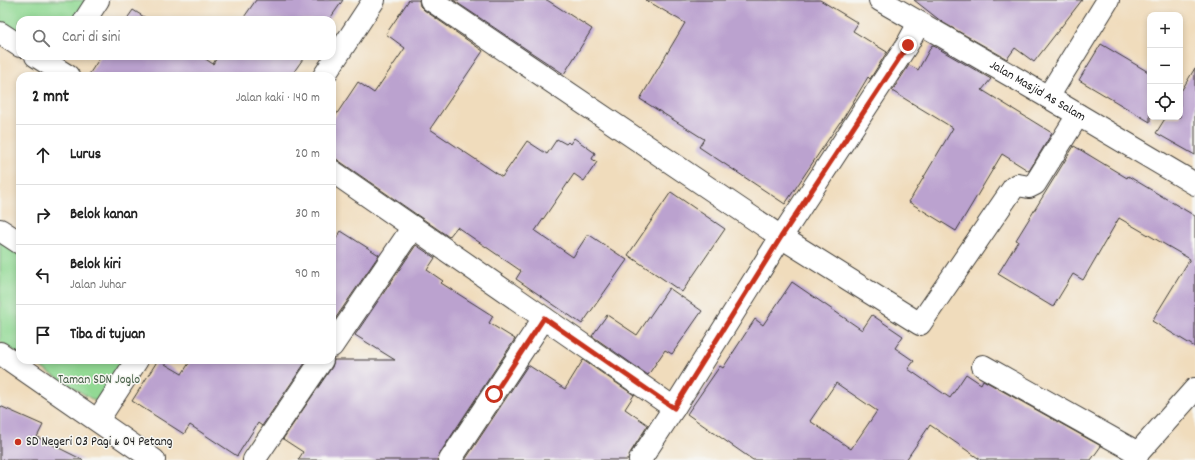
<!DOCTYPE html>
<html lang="id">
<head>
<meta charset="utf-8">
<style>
	:root { --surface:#fff; --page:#f2f2f2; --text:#222; --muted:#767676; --line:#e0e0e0 }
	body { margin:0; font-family:Dekko,sans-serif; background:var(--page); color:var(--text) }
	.controls { position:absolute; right:12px; top:12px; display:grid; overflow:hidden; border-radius:8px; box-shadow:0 2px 6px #0003 }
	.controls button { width:36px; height:36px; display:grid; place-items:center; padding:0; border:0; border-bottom:1px solid var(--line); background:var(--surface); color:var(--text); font:20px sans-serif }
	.stop { position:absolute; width:12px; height:12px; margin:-9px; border:3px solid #c8321e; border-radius:50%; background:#fff }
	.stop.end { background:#c8321e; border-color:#fff; box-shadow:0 1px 4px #0008 }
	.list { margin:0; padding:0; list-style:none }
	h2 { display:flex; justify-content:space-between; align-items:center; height:52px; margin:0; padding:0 16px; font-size:17px }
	h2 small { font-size:13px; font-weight:400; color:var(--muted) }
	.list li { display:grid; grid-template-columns:26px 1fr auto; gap:12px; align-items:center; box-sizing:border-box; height:60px; padding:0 16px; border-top:1px solid var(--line) }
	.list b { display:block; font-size:15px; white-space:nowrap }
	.list p { margin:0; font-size:13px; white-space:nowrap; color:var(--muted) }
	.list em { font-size:13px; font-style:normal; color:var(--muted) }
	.icon { flex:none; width:22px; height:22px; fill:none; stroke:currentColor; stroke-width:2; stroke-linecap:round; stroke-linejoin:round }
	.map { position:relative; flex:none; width:1195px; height:460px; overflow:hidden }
	.search { position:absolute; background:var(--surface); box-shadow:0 2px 6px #0003; left:16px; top:16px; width:320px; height:44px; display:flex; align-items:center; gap:10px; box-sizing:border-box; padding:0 14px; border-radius:12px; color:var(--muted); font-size:15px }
	.panel { position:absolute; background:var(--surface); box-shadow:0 2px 6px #0003; left:16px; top:72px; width:320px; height:292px; border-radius:12px }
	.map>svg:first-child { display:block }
</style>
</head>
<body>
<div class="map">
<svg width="1195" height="460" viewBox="0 0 1195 460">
	<rect width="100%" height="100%" fill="#f6f6f2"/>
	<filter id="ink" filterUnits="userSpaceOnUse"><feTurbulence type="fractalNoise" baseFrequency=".025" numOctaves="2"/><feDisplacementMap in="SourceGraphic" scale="8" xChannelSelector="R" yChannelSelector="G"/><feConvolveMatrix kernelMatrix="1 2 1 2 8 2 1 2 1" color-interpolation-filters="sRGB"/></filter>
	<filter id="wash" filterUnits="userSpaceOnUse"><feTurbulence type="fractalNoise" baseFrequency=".012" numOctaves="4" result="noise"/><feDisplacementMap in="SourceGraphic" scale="16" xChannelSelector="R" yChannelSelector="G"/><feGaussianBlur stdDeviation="0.9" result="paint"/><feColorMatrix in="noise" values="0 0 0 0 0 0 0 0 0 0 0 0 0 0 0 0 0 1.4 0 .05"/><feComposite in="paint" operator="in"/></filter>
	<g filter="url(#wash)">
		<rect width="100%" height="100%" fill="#f0dcbc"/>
		<path fill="#92d994" stroke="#577a58" d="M 0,0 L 98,0 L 85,20 L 20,20 L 20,46 L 0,33 Z
			M 0,237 L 20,251 L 20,355 L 0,342 Z
			M 29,360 L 137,360 L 106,408 Z"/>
		<g id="blocks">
			<path fill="#bba2cf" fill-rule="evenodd" d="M 256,0 L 343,0 L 329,20 L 242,20 Z
				M 409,0 L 419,0 L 420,6 L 424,10 L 483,51 L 430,129 L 502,177 L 527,141 L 547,154 L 557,139 L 566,144 L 568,142 L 570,144 L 574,138 L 595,153 L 592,159 L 597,162 L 584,181 L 574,174 L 535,231 L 573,257 L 588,234 L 627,260 L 582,324 L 516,279 L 521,271 L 457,227 L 449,237 L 332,156 L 332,121 L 358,82 L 374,93 L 405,48 L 386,34 Z
				M 453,0 L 547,0 L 592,29 L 564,74 L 532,53 Z
				M 646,0 L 820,0 L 858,23 L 853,31 L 887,52 L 870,79 L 868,77 L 841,122 L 840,122 L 785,204 L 699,147 L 704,139 L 640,99 L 685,23 Z
				M 914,0 L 1082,0 L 1034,62 L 1015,48 L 1007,59 L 942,22 Z
				M 133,10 L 149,20 L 126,20 Z
				M 1101,44 L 1150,73 L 1150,122 L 1079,80 Z
				M 932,45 L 991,79 L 982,90 L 1052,133 L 1029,171 L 1002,154 L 956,231 L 909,202 L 953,128 L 892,91 L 909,65 L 918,70 Z
				M 101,56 L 201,56 L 213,64 L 218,56 L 305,56 L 291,76 L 88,76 Z
				M 1195,68 L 1195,155 L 1156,133 L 1166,117 L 1180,117 L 1180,93 Z
				M 1074,146 L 1127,178 L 1128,176 L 1195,216 L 1195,347 L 1152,321 L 1190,259 L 1119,218 L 1083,280 L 1073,274 L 1053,307 L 998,274 L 1018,241 L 1016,240 Z
				M 671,192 L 725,229 L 682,292 L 628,255 Z
				M 341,231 L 379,255 L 333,322 L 332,321 L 332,245 Z
				M 416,245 L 435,258 L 427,270 L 443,281 L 441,283 L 493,316 L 489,323 L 515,339 L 440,453 L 438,460 L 298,460 L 303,452 L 283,439 L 332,367 L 334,360 L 395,360 L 355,335 Z
				M 792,282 L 862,330 L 872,315 L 903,336 L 895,348 L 914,361 L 908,369 L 950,398 L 966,374 L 981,384 L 983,380 L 1101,446 L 1091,460 L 981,460 L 930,425 L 906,460 L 753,460 L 687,414 L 720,366 L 723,368 L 755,319 L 763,325 ZM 836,383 L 877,411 L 851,449 L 810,421 Z
				M 669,288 L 702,311 L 672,354 L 665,350 L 648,375 L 592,336 L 607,315 L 637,335 Z
				M 158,360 L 182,374 L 191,360 L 307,360 L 262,426 L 258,423 L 237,456 L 190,425 L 184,434 L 132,401 Z
				M 583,360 L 634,395 L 625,409 L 648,425 L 630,453 L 628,460 L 465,460 L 528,365 L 565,389 Z
				M 0,406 L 43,425 L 37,437 L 83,460 L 0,460 Z"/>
		</g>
	</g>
	<g filter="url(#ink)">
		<use href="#blocks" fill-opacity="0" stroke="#3c3934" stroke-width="1"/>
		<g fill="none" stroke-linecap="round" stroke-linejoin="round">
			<defs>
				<g id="minor">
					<path d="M 431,0 L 781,237 L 920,324 L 1014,187 L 1018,185 L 1029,187 L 1035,184 L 1078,115"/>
					<path id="s1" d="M 880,0 L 1048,97 L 1195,184"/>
					<path d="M 85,20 L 98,0"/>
					<path d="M 0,33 L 20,46"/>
					<path d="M 36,56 L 68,76"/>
					<path d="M 324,76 L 374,0"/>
					<path d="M 1048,97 L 1108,0"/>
					<path d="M 332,171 L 674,408"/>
					<path d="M 0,230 L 20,243"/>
					<path d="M 332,346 L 413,227"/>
					<path d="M 0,353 L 154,460"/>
					<path d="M 983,366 L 1138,453"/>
					<path d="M 98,420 L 137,360"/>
					<path d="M 254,460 L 322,360"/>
					<path d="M 450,460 L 544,318"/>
					<path d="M 640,460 L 674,408 L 781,237 L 907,45 L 919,23"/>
					<path d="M 1136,460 L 1138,453 L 1195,389"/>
				</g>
			</defs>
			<use href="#minor" stroke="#3c3934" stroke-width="24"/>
			<use href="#minor" stroke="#fff" stroke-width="22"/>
		</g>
	</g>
	<g fill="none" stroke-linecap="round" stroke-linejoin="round" filter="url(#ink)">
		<path stroke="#c8321e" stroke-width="5" d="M 494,394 L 544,318 L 674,408 L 781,237 L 908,45"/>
	</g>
	<circle fill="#c8321e" stroke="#f6f6f2" stroke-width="1.5" cx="18" cy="442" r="4"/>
	<g text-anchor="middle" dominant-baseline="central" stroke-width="3" stroke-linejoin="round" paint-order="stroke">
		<g font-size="13" fill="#1c1c1c" stroke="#f6f6f2">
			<text stroke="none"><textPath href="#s1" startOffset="182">Jalan Masjid As Salam</textPath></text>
		</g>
		<g font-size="13" fill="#455e46" stroke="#f6f6f2">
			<text x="99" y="380">Taman SDN Joglo</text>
		</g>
		<g font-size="13" fill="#1c1c1c" stroke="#f6f6f2" text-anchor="start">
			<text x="26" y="442">SD Negeri 03 Pagi &amp; 04 Petang</text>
		</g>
	</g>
</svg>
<div class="controls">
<button>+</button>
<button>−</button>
<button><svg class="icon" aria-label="locate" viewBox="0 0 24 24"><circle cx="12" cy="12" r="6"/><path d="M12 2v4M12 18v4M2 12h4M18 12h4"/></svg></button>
</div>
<div class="stop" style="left:494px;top:394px"></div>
<div class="stop end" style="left:908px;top:45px"></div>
<div class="search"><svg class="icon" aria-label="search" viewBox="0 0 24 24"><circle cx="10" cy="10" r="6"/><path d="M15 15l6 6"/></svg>Cari di sini</div>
<section class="panel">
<h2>2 mnt<small>Jalan kaki · 140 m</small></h2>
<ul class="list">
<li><svg class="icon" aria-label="ahead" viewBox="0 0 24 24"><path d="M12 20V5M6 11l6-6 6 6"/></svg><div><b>Lurus</b></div><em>20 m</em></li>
<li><svg class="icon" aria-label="right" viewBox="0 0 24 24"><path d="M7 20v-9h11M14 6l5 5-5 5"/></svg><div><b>Belok kanan</b></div><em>30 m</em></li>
<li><svg class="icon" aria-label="left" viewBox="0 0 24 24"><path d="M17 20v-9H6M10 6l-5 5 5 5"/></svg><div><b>Belok kiri</b><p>Jalan Juhar</p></div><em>90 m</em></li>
<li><svg class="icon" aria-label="arrive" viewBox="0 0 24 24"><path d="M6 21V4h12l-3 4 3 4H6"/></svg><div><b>Tiba di tujuan</b></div></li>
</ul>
</section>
</div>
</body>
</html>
